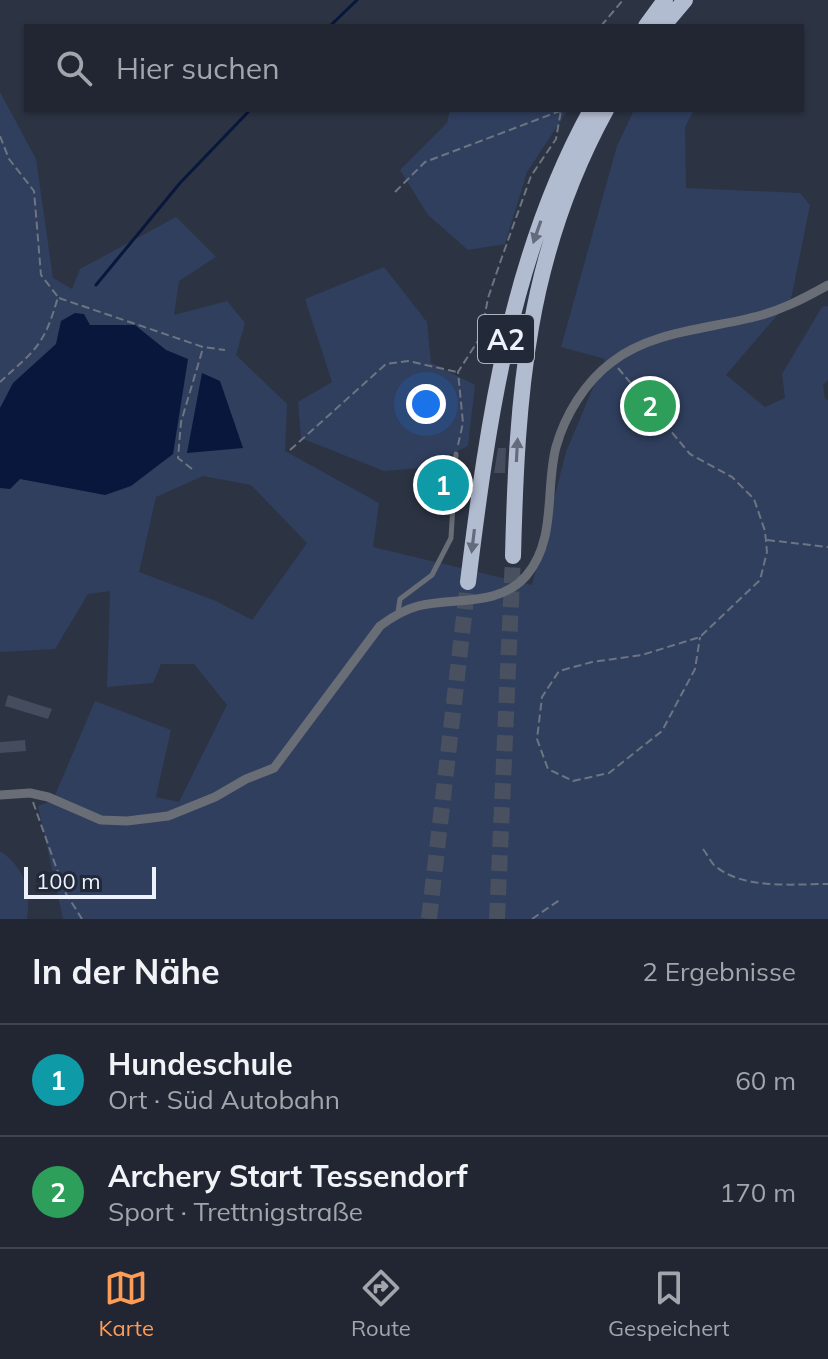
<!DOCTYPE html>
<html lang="de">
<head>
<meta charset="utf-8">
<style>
	:root { --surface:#212632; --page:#292e3a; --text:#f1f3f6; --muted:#a2a5ac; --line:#3e434d; --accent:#fd9c56 }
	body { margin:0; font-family:Mulish,sans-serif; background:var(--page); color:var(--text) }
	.scale { position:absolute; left:24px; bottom:20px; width:132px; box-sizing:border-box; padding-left:8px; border:4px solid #ecf1fb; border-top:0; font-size:22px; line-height:28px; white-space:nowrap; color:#ecf1fb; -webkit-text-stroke:6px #222938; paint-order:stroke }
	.you { position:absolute; left:426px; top:404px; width:28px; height:28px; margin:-20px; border:6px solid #fff; border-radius:50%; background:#1a73e8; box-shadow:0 0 0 12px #1a73e833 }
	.badge { display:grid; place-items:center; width:52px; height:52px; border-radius:50%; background:var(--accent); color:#fff; font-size:26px; font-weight:700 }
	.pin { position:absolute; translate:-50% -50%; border:4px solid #fff; box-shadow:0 2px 8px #0006 }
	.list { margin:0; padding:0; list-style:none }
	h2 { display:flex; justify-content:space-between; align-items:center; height:104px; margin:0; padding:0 32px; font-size:34px }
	h2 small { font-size:26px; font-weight:400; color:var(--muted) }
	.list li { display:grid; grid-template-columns:52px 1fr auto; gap:24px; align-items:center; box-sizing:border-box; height:112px; padding:0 32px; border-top:2px solid var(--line) }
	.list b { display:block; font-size:30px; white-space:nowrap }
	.list p { margin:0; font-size:26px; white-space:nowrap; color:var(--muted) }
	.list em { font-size:26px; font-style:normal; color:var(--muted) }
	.icon { flex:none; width:44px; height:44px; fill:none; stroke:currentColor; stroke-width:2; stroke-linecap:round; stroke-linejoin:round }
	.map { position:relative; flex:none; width:828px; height:919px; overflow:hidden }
	.search { position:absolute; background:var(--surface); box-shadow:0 2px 6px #0004; left:24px; right:24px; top:24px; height:88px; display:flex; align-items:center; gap:20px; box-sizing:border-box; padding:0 28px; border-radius:0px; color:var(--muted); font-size:30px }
	.sheet { height:328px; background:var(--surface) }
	nav { display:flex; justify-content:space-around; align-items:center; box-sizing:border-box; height:112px; border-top:2px solid var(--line); background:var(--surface); font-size:22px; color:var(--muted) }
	nav a { display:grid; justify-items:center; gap:4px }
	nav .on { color:var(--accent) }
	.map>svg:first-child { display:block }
</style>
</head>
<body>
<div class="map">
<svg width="828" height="919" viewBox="0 0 828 919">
	<rect width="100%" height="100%" fill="#2c3343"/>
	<path fill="#303f5e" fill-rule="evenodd" d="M 0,92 L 36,159 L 53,278 L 72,289 L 80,269 L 176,217 L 216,257 L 179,281 L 174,315 L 227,301 L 245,323 L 236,355 L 287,404 L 285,451 L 379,503 L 373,547 L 532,585 L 566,452 L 605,359 L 561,347 L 617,146 L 634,110 L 694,110 L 685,127 L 686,188 L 800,193 L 810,205 L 791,299 L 726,375 L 765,407 L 785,398 L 782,374 L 822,307 L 828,306 L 828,380 L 823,385 L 825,399 L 828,400 L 828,919 L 63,919 L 38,806 L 53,800 L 95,701 L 171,730 L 156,797 L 179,802 L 227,705 L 194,664 L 161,664 L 153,683 L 107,687 L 110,591 L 88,594 L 55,649 L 0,652 ZM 203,476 L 251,485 L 307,543 L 252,620 L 216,601 L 139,572 L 156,497 Z
		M 450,110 L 568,110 L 527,172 L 505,244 L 468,250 L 428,215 L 400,170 L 447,123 Z
		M 384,267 L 427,322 L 431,363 L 475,385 L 468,446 L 421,468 L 384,471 L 301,438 L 298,402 L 332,382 L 305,299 Z
		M 0,851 C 25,868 31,890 27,919 L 0,919 Z"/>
	<path fill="#08173b" d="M 75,313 L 84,314 L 90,325 L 135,325 L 166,350 L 188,359 L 173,454 L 131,486 L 105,495 L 20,479 L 10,489 L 0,488 L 0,408 L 13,383 L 56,344 L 61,321 Z
		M 202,373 L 220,381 L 243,448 L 187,453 Z"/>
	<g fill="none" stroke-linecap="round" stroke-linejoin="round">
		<path stroke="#08173b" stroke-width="3" d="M 330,26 L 357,0
			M 96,285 L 180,183 L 250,110"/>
	</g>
	<path fill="#444c5d" d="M 498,448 L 506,448 L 505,473 L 494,473 Z
		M 8,695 L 52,709 L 48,719 L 5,706 Z
		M 25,740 L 26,751 L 0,753 L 0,742 Z"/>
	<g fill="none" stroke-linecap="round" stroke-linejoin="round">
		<path stroke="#49505f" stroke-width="16" stroke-dasharray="16 8" stroke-linecap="butt" d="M 429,919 L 468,582
			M 497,919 L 513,556"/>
		<path stroke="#6d7482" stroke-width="2" stroke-dasharray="8 4" stroke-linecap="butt" d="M 601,26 L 623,0
			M 0,136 L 9,159 L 34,191 L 41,275 L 58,297 C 44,346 36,349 0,382
			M 395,192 L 425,162 L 560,111
			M 59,298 L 203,347 L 225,350
			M 618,368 L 690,454 L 732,477 L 754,499 L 765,531 L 767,552 L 760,580 L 700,637 L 642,655 L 592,662 L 559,671 L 542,697 L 537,739 L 548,769 L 573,781 L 609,773 L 662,731 L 695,669 L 700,637
			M 458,445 L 463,423 L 458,372 L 481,336 L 488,298 L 502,257 L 531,176 L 556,139 L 561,110
			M 290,450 L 386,364 L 408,361 L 457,372
			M 192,469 L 178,458 L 181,422 L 203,348
			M 767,540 L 828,547
			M 33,802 L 65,892 L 82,919
			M 703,849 C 707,854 710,861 714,865 C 742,890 793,884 828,884
			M 532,919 L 561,899"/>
		<path stroke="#696d75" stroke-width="5" d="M 398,612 L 400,599 L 432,575 L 451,538 L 456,454"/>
		<path stroke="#696d75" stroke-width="9" d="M 0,795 L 30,793 L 48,797 L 101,820 L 127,821 L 168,816 L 215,797 L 246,779 L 274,768 L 380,626 C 392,617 403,610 418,606 C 454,597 499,607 526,576 C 557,540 545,488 556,447 C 565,415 585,382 612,362 C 650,332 705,329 750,318 C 778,312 803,299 828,285"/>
		<path stroke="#b2bcd0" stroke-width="16" d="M 646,26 L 665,0
			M 663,26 L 685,0
			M 513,556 C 517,394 526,256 606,110
			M 468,582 C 488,420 511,255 591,110"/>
	</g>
	<defs><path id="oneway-solid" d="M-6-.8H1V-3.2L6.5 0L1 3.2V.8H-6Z" transform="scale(2)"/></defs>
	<g fill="#636b7c">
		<use href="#oneway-solid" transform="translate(537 232) rotate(109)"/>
		<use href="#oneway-solid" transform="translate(517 450) rotate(-87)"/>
		<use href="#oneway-solid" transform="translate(473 541) rotate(97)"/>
	</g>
	<g text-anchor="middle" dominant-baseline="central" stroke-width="6" stroke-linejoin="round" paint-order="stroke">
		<rect fill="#222938" stroke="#afb5c0" stroke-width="2" x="478" y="315" width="56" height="48" rx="6"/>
		<g font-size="28" font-weight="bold" fill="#ecf1fb">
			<text x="506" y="339">A2</text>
		</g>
	</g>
</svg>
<div class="scale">100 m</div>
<div class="you"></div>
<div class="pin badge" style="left:443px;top:485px;background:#0f9aa8">1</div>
<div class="pin badge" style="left:650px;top:406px;background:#2e9e5b">2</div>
<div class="search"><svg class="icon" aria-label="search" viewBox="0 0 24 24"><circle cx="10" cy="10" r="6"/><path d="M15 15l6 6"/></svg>Hier suchen</div>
</div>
<section class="sheet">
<h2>In der Nähe<small>2 Ergebnisse</small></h2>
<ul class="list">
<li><span class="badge" style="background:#0f9aa8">1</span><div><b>Hundeschule</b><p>Ort · Süd Autobahn</p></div><em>60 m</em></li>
<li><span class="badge" style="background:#2e9e5b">2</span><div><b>Archery Start Tessendorf</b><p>Sport · Trettnigstraße</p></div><em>170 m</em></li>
</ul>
</section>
<nav>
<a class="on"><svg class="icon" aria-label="map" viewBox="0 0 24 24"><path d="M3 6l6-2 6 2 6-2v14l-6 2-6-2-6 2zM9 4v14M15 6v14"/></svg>Karte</a>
<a><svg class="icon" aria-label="directions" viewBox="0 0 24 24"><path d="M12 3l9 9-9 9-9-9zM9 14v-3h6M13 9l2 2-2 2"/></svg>Route</a>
<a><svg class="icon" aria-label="saved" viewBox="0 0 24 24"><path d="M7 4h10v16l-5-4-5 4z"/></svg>Gespeichert</a>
</nav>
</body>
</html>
